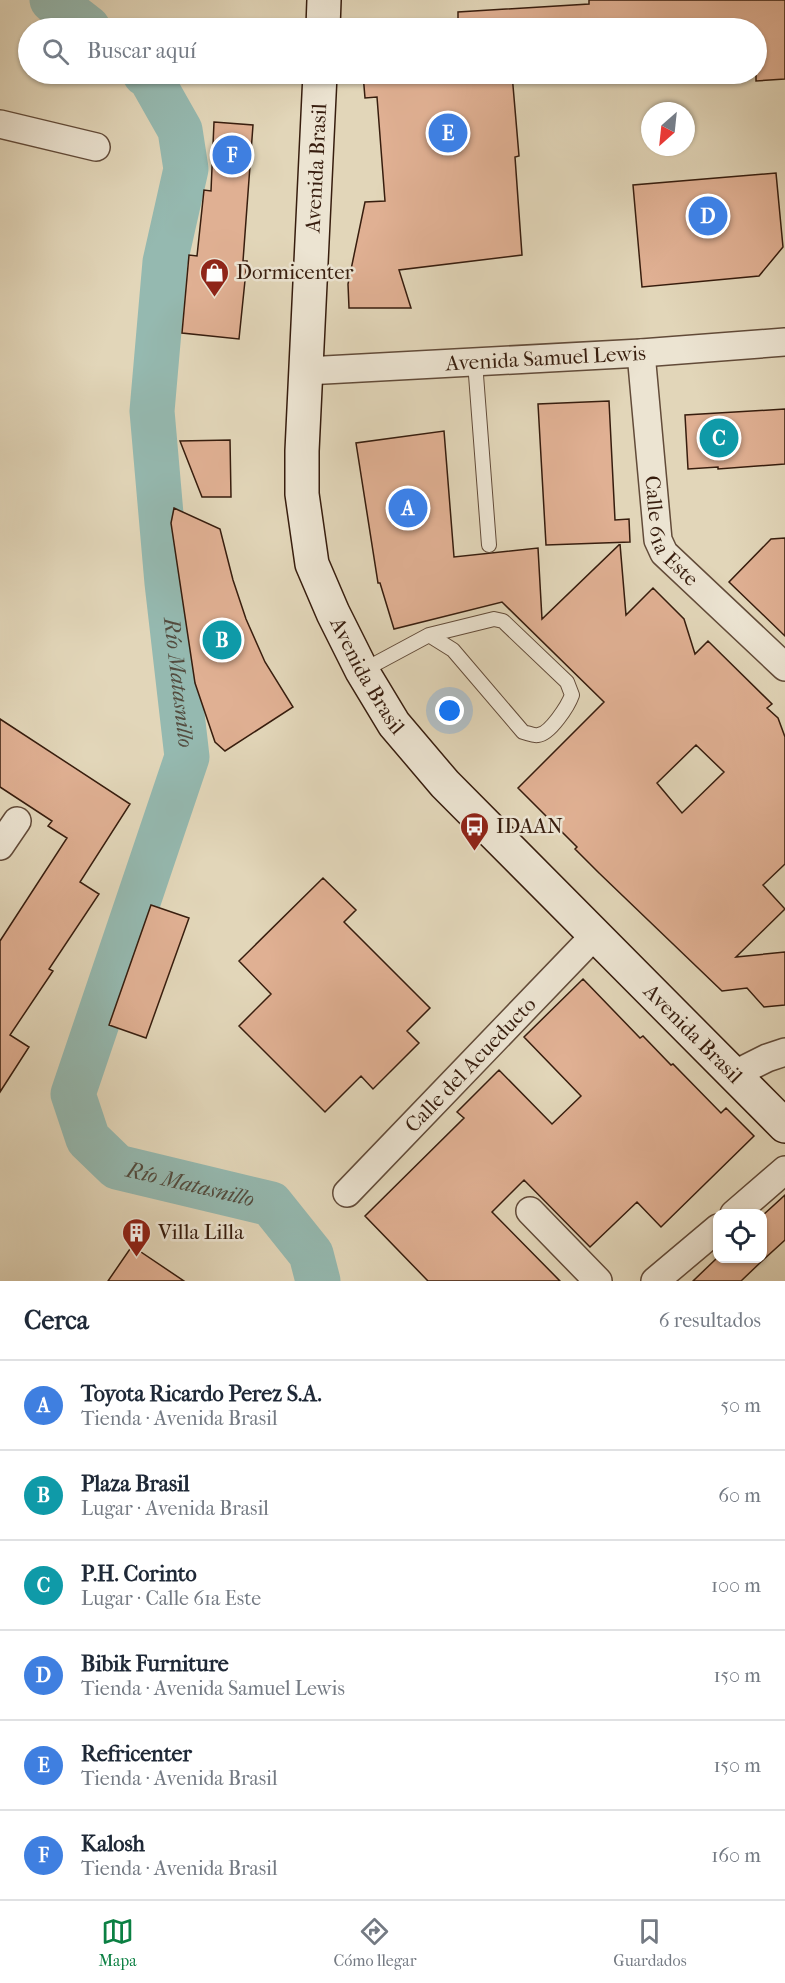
<!DOCTYPE html>
<html lang="es">
<head>
<meta charset="utf-8">
<style>
	:root { --surface:#fff; --page:#f2f2f3; --text:#1f2937; --muted:#747a83; --line:#e0e1e3; --accent:#0b8043 }
	body { margin:0; font-family:"IM FELL French Canon",serif; background:var(--page); color:var(--text) }
	.controls { position:absolute; right:18px; bottom:18px; display:grid; overflow:hidden; border-radius:12px; box-shadow:0 2px 4px #0004 }
	.controls button { width:54px; height:54px; display:grid; place-items:center; padding:0; border:0; border-bottom:2px solid var(--line); background:var(--surface); color:var(--text); font:30px sans-serif }
	.compass { position:absolute; left:641px; top:102px; width:54px; height:54px; border-radius:50%; background:var(--surface); box-shadow:0 2px 4px #0004; rotate:207deg }
	.you { position:absolute; left:450px; top:711px; width:21px; height:21px; margin:-15px; border:4px solid #fff; border-radius:50%; background:#1a73e8; box-shadow:0 0 0 9px #1a73e833 }
	.badge { display:grid; place-items:center; width:39px; height:39px; border-radius:50%; background:var(--accent); color:#fff; font-size:20px; font-weight:700 }
	.pin { position:absolute; translate:-50% -50%; border:3px solid #fff; box-shadow:0 2px 6px #0006 }
	.list { margin:0; padding:0; list-style:none }
	h2 { display:flex; justify-content:space-between; align-items:center; height:78px; margin:0; padding:0 24px; font-size:26px }
	h2 small { font-size:20px; font-weight:400; color:var(--muted) }
	.list li { display:grid; grid-template-columns:39px 1fr auto; gap:18px; align-items:center; box-sizing:border-box; height:90px; padding:0 24px; border-top:2px solid var(--line) }
	.list b { display:block; font-size:22px; white-space:nowrap }
	.list p { margin:0; font-size:20px; white-space:nowrap; color:var(--muted) }
	.list em { font-size:20px; font-style:normal; color:var(--muted) }
	.icon { flex:none; width:33px; height:33px; fill:none; stroke:currentColor; stroke-width:2; stroke-linecap:round; stroke-linejoin:round }
	.map { position:relative; flex:none; width:785px; height:1281px; overflow:hidden }
	.search { position:absolute; background:var(--surface); box-shadow:0 2px 4px #0004; left:18px; right:18px; top:18px; height:66px; display:flex; align-items:center; gap:15px; box-sizing:border-box; padding:0 21px; border-radius:33px; color:var(--muted); font-size:22px }
	.sheet { height:618px; background:var(--surface) }
	nav { display:flex; justify-content:space-around; align-items:center; box-sizing:border-box; height:84px; border-top:2px solid var(--line); background:var(--surface); font-size:16px; color:var(--muted) }
	nav a { display:grid; justify-items:center; gap:3px }
	nav .on { color:var(--accent) }
	.map>svg:first-child { display:block }
</style>
</head>
<body>
<div class="map">
<svg width="785" height="1281" viewBox="0 0 785 1281">
	<rect width="100%" height="100%" fill="#e2d6b9"/>
	<filter id="stains"><feTurbulence type="fractalNoise" baseFrequency=".00333" numOctaves="4"/><feColorMatrix values="0 0 0 0 .2 0 0 0 0 .09 0 0 0 0 .02 0 0 0 .5 -.17"/></filter>
	<radialGradient id="worn" r=".72"><stop offset=".6" stop-color="#630" stop-opacity="0"/><stop offset="1" stop-color="#630" stop-opacity=".3"/></radialGradient>
	<g fill="none" stroke-linecap="round" stroke-linejoin="round">
		<g stroke="#95b9b0" stroke-width="45">
			<path d="M 52,0 L 88,28"/>
			<path id="s1" d="M 145,74 L 150,77 L 180,130 L 186,169 L 165,262 L 152,411 L 167,583 L 187,757 L 73,1094 L 88,1139 L 117,1167 L 271,1204 L 311,1254 L 318,1281"/>
		</g>
	</g>
	<path fill="#e0b093" stroke="#371d0e" stroke-width="1.5" fill-rule="evenodd" d="M 589,0 L 785,0 L 785,79 L 756,81 L 756,28 L 458,28 L 458,12 L 589,4 Z
		M 363,74 L 512,74 L 519,156 L 515,157 L 522,255 L 399,270 L 411,308 L 349,308 L 348,284 L 365,202 L 385,201 L 377,97 L 365,98 Z
		M 214,122 L 253,125 L 243,261 L 247,261 L 239,339 L 182,333 L 189,255 L 197,256 L 204,190 L 211,191 Z
		M 776,173 L 783,247 L 759,276 L 642,287 L 633,185 Z
		M 609,401 L 615,520 L 629,519 L 630,542 L 546,545 L 538,404 Z
		M 785,409 L 785,464 L 718,469 L 718,467 L 688,469 L 685,415 Z
		M 444,431 L 454,557 L 538,548 L 542,619 L 620,544 L 626,615 L 653,588 L 684,619 L 695,654 L 708,641 L 772,704 L 767,708 L 778,718 L 785,737 L 785,864 L 763,885 L 785,909 L 736,957 L 785,952 L 785,1005 L 764,1007 L 747,988 L 722,991 L 599,873 L 575,849 L 577,847 L 518,788 L 604,702 L 502,602 L 394,629 L 380,583 L 378,583 L 356,443 ZM 696,745 L 724,772 L 682,813 L 657,783 Z
		M 230,440 L 231,497 L 202,497 L 180,441 Z
		M 174,508 L 220,529 L 233,580 L 246,619 L 265,662 L 293,707 L 225,751 L 215,742 L 195,683 L 171,523 Z
		M 785,538 L 785,636 L 729,582 L 771,539 Z
		M 0,719 L 130,804 L 80,882 L 99,894 L 49,969 L 53,971 L 10,1035 L 29,1047 L 0,1092 L 0,941 L 67,838 L 48,826 L 52,821 L 0,787 Z
		M 323,878 L 356,910 L 344,922 L 430,1008 L 407,1031 L 419,1043 L 373,1089 L 361,1076 L 325,1112 L 239,1026 L 271,994 L 239,961 Z
		M 151,905 L 189,918 L 146,1038 L 109,1025 Z
		M 583,979 L 640,1038 L 643,1036 L 671,1065 L 673,1064 L 721,1113 L 726,1108 L 754,1136 L 661,1227 L 637,1202 L 590,1247 L 524,1180 L 492,1212 L 560,1281 L 428,1281 L 365,1216 L 464,1118 L 457,1112 L 499,1070 L 552,1124 L 581,1096 L 524,1037 Z
		M 785,1195 L 785,1240 L 762,1261 L 741,1281 L 693,1281 L 717,1258 L 762,1258 L 762,1216 Z
		M 132,1246 L 184,1281 L 108,1281 Z"/>
	<g fill="none" stroke-linecap="round" stroke-linejoin="round">
		<defs>
			<path id="lane" d="M 475,362 L 489,545
				M 362,671 L 429,635 L 494,619 L 503,621 L 567,682 L 572,695 C 568,706 550,734 538,735 C 533,736 528,733 523,732 L 453,650 L 429,635"/>
			<g id="street">
				<path d="M 0,124 L 96,147"/>
				<path id="s2" d="M 641,353 L 658,540 L 664,553 L 785,667"/>
				<path id="s3" d="M 306,371 L 641,353 L 785,342"/>
				<path d="M 0,846 L 17,821"/>
				<path d="M 733,1075 L 767,1058 L 785,1052"/>
				<path id="s4" d="M 347,1193 L 595,935"/>
				<path d="M 530,1211 L 598,1281"/>
				<path d="M 734,1214 L 785,1170"/>
				<path d="M 655,1281 L 718,1228"/>
			</g>
			<g id="secondary">
				<path d="M 323,28 L 324,0"/>
				<path id="s5" d="M 320,74 L 302,451 L 302,494 L 312,564 L 333,613 L 362,671 L 394,724 L 445,784 L 785,1126"/>
			</g>
		</defs>
		<use href="#lane" stroke="#624b39" stroke-width="16"/>
		<use href="#street" stroke="#624b39" stroke-width="30"/>
		<use href="#secondary" stroke="#371d0e" stroke-width="36"/>
		<use href="#lane" stroke="#ece4d2" stroke-width="14"/>
		<use href="#street" stroke="#ece4d2" stroke-width="27"/>
		<use href="#secondary" stroke="#ece4d2" stroke-width="33"/>
	</g>
	<defs>
		<symbol id="shop-pin" viewBox="-11 -11 22 30"><path d="M0 17L-7.5 6A9.5 9.5 0 1 1 7.5 6Z" fill="#8f2418" stroke="#ece4d2"/><path d="M-5-2.5h2.3a2.7 3.5 0 0 1 5.4 0H5L5.5 6h-11ZM-1.5-2.5h3a1.5 2.3 0 0 0-3 0Z" fill="#fff"/></symbol>
		<symbol id="bus-pin" viewBox="-11 -11 22 30"><path d="M0 17L-7.5 6A9.5 9.5 0 1 1 7.5 6Z" fill="#8f2418" stroke="#ece4d2"/><path d="M-5-6H5V4H4V6H2V4H-2V6H-4V4H-5ZM-3.5-4V0h7V-4ZM-3.5 1.2v1.5H-2V1.2ZM2 1.2v1.5H3.5V1.2Z" fill="#fff"/></symbol>
		<symbol id="building-pin" viewBox="-11 -11 22 30"><path d="M0 17L-7.5 6A9.5 9.5 0 1 1 7.5 6Z" fill="#8f2418" stroke="#ece4d2"/><path d="M-4-6H4V6H1V3H-1V6H-4ZM-2.5-4.3h1.7v1.8h-1.7ZM.8-4.3h1.7v1.8H.8ZM-2.5-1h1.7V.8h-1.7ZM.8-1h1.7V.8H.8Z" fill="#fff"/></symbol>
	</defs>
	<g fill-rule="evenodd">
		<use href="#shop-pin" x="198" y="256" width="33" height="45"/>
		<use href="#bus-pin" x="458" y="810" width="33" height="45"/>
		<use href="#building-pin" x="120" y="1216" width="33" height="45"/>
	</g>
	<g text-anchor="middle" dominant-baseline="central" stroke-width="5" stroke-linejoin="round" paint-order="stroke">
		<g font-size="21" fill="#371d0e" stroke="#ece4d2">
			<text transform="translate(316 168) rotate(-87)">Avenida Brasil</text>
			<text stroke="none"><textPath href="#s3" startOffset="240">Avenida Samuel Lewis</textPath></text>
			<text stroke="none"><textPath href="#s2" startOffset="184">Calle 61a Este</textPath></text>
			<text stroke="none"><textPath href="#s5" startOffset="616">Avenida Brasil</textPath></text>
			<text stroke="none"><textPath href="#s5" startOffset="1102">Avenida Brasil</textPath></text>
			<text stroke="none"><textPath href="#s4" startOffset="178">Calle del Acueducto</textPath></text>
		</g>
		<g font-size="21" fill="#371d0e" stroke="#ece4d2" text-anchor="start">
			<text x="236" y="272">Dormicenter</text>
			<text x="496" y="826">IDAAN</text>
			<text x="158" y="1232">Villa Lilla</text>
		</g>
		<g font-size="22" font-style="italic" fill="#534c3f" stroke="#ece4d2">
			<text stroke="none"><textPath href="#s1" startOffset="624">Río Matasnillo</textPath></text>
			<text stroke="none"><textPath href="#s1" startOffset="1218">Río Matasnillo</textPath></text>
		</g>
	</g>
	<rect width="100%" height="100%" filter="url(#stains)"/>
	<rect width="100%" height="100%" fill="url(#worn)"/>
</svg>
<div class="controls">
<button><svg class="icon" aria-label="locate" viewBox="0 0 24 24"><circle cx="12" cy="12" r="6"/><path d="M12 2v4M12 18v4M2 12h4M18 12h4"/></svg></button>
</div>
<svg class="compass" viewBox="-18 -18 36 36"><path d="M0-13l5 13h-10z" fill="#e53935"/><path d="M0 13l5-13h-10z" fill="#747a83"/></svg>
<div class="you"></div>
<div class="pin badge" style="left:408px;top:508px;background:#3f7fe0">A</div>
<div class="pin badge" style="left:222px;top:640px;background:#0f9aa8">B</div>
<div class="pin badge" style="left:719px;top:438px;background:#0f9aa8">C</div>
<div class="pin badge" style="left:708px;top:216px;background:#3f7fe0">D</div>
<div class="pin badge" style="left:448px;top:133px;background:#3f7fe0">E</div>
<div class="pin badge" style="left:232px;top:155px;background:#3f7fe0">F</div>
<div class="search"><svg class="icon" aria-label="search" viewBox="0 0 24 24"><circle cx="10" cy="10" r="6"/><path d="M15 15l6 6"/></svg>Buscar aquí</div>
</div>
<section class="sheet">
<h2>Cerca<small>6 resultados</small></h2>
<ul class="list">
<li><span class="badge" style="background:#3f7fe0">A</span><div><b>Toyota Ricardo Perez S.A.</b><p>Tienda · Avenida Brasil</p></div><em>50 m</em></li>
<li><span class="badge" style="background:#0f9aa8">B</span><div><b>Plaza Brasil</b><p>Lugar · Avenida Brasil</p></div><em>60 m</em></li>
<li><span class="badge" style="background:#0f9aa8">C</span><div><b>P.H. Corinto</b><p>Lugar · Calle 61a Este</p></div><em>100 m</em></li>
<li><span class="badge" style="background:#3f7fe0">D</span><div><b>Bibik Furniture</b><p>Tienda · Avenida Samuel Lewis</p></div><em>150 m</em></li>
<li><span class="badge" style="background:#3f7fe0">E</span><div><b>Refricenter</b><p>Tienda · Avenida Brasil</p></div><em>150 m</em></li>
<li><span class="badge" style="background:#3f7fe0">F</span><div><b>Kalosh</b><p>Tienda · Avenida Brasil</p></div><em>160 m</em></li>
</ul>
</section>
<nav>
<a class="on"><svg class="icon" aria-label="map" viewBox="0 0 24 24"><path d="M3 6l6-2 6 2 6-2v14l-6 2-6-2-6 2zM9 4v14M15 6v14"/></svg>Mapa</a>
<a><svg class="icon" aria-label="directions" viewBox="0 0 24 24"><path d="M12 3l9 9-9 9-9-9zM9 14v-3h6M13 9l2 2-2 2"/></svg>Cómo llegar</a>
<a><svg class="icon" aria-label="saved" viewBox="0 0 24 24"><path d="M7 4h10v16l-5-4-5 4z"/></svg>Guardados</a>
</nav>
</body>
</html>
